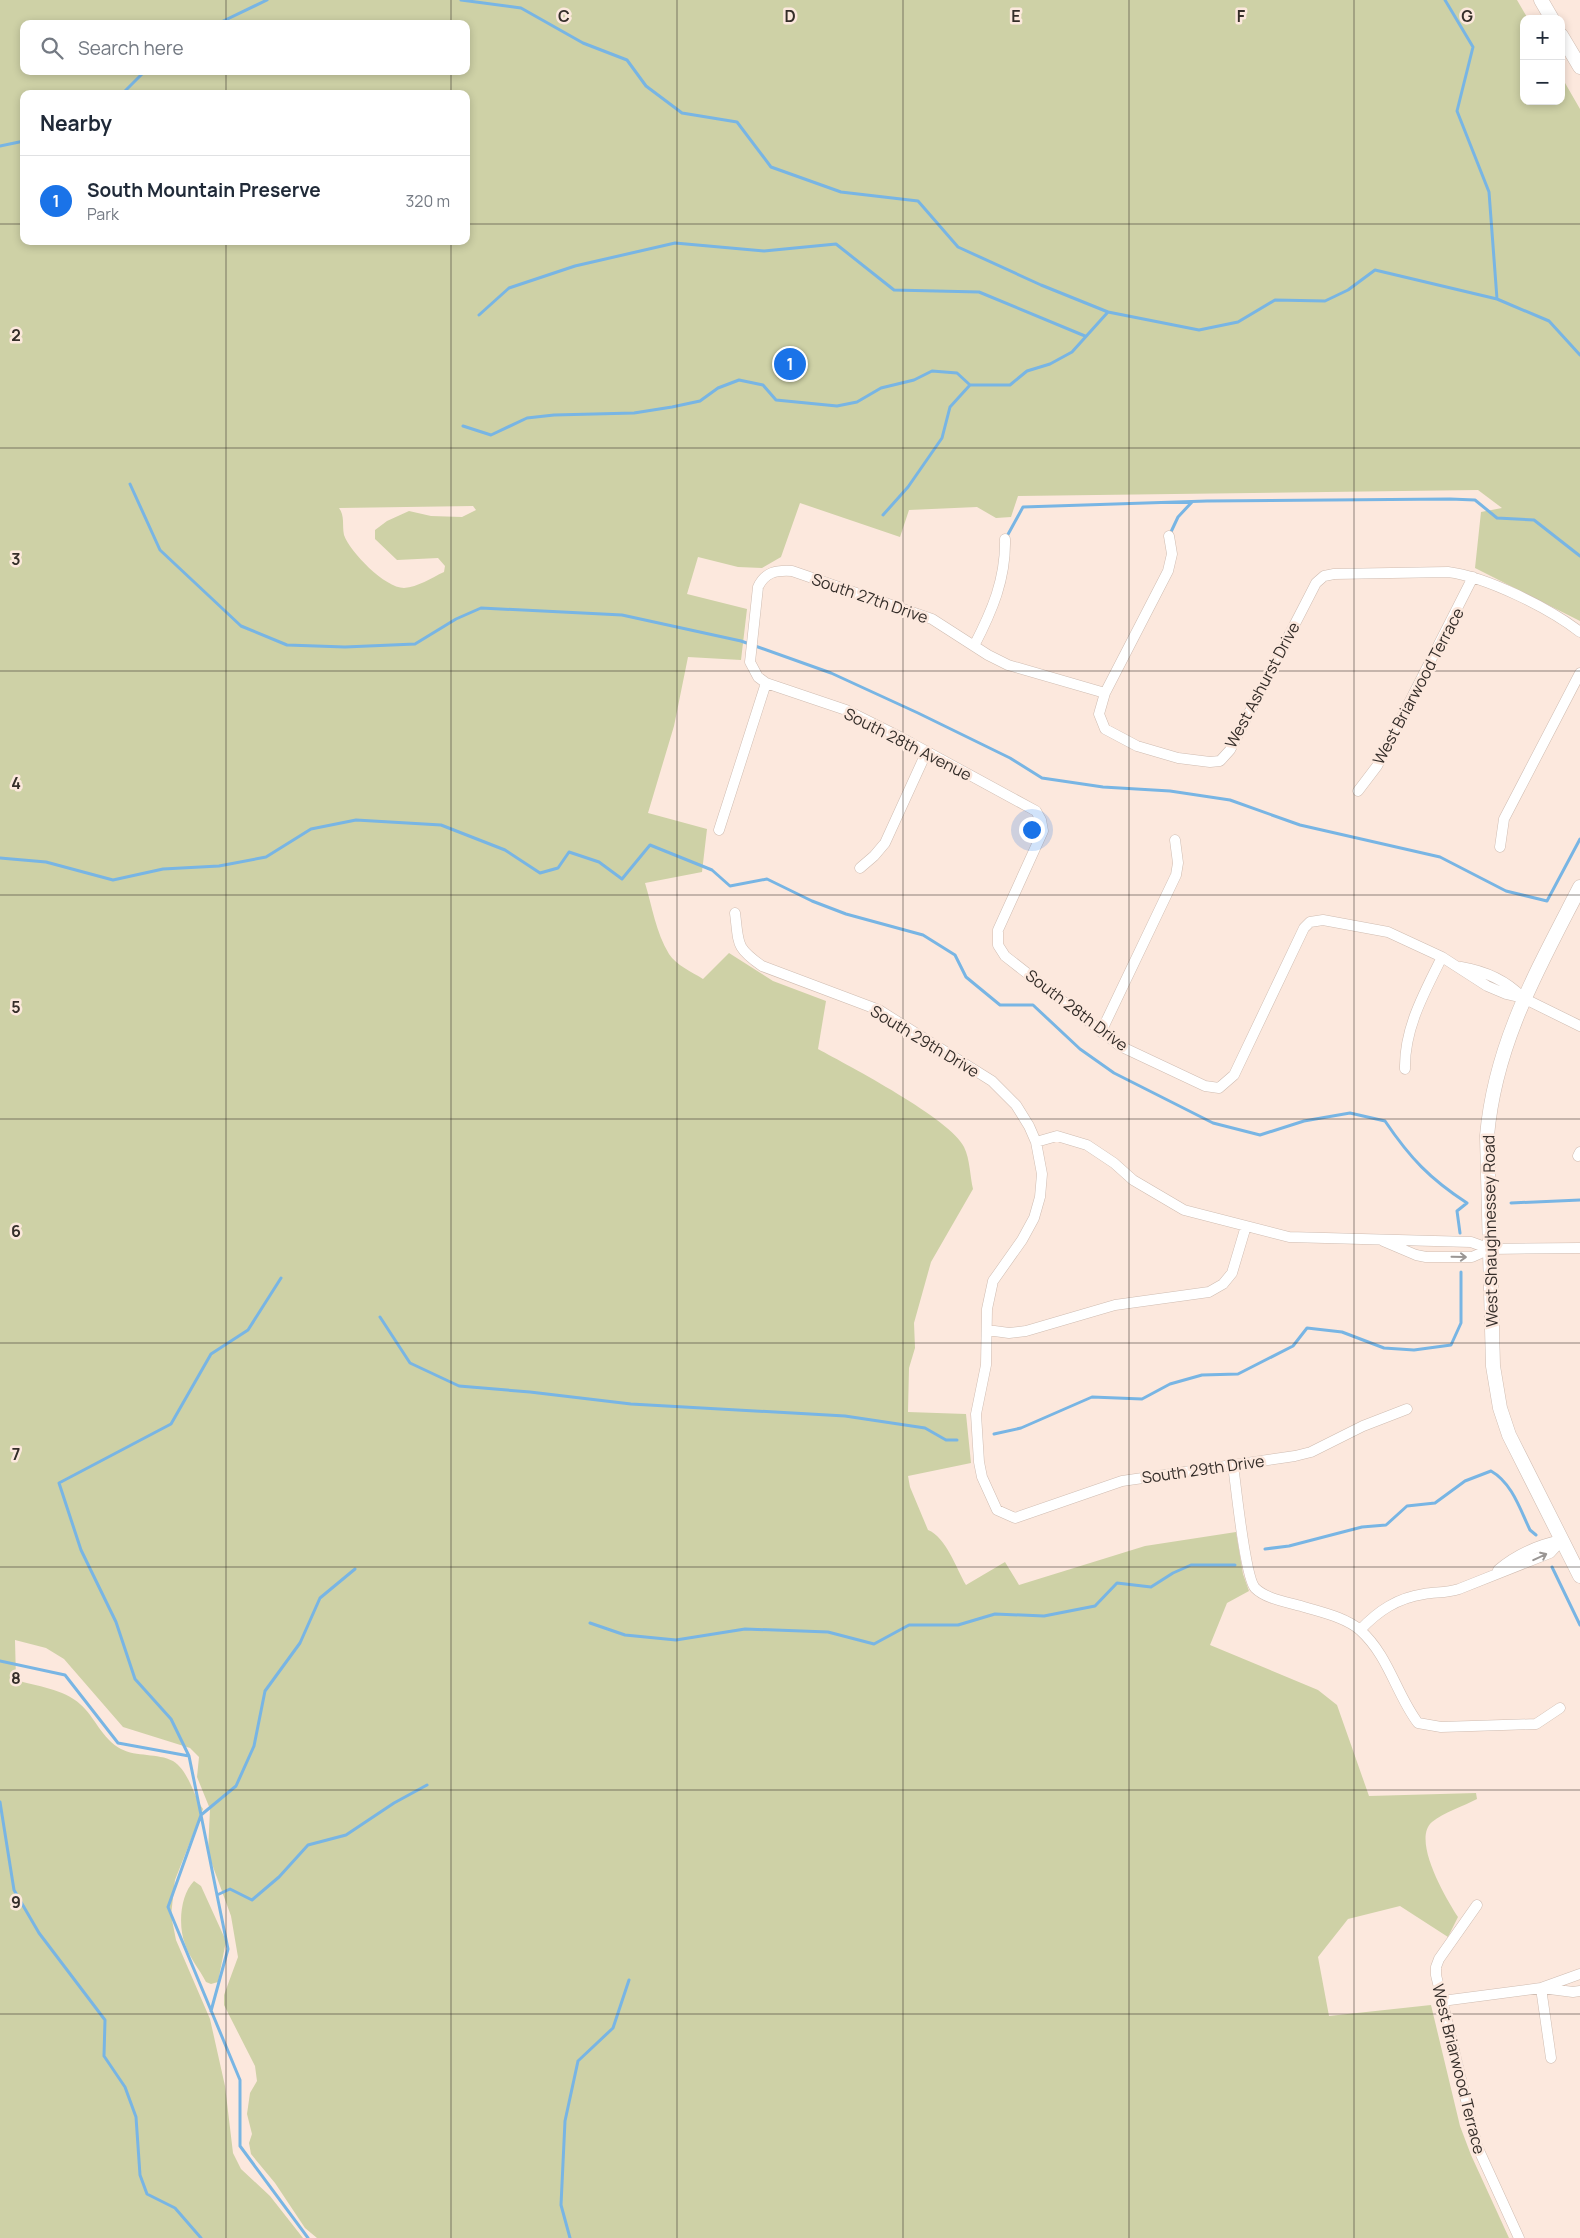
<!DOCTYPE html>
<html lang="en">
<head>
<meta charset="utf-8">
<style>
	:root { --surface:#fff; --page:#f2f2f3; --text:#1f2937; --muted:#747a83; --line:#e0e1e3; --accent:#1a73e8 }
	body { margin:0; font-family:Manrope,sans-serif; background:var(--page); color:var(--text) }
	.controls { position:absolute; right:15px; top:15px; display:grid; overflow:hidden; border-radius:10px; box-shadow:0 2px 8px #0003 }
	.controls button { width:45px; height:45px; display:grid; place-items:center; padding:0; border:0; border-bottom:1px solid var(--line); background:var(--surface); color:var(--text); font:25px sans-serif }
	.you { position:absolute; left:1031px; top:829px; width:18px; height:18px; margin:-12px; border:4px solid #fff; border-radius:50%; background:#1a73e8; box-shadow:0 0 0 8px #1a73e833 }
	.badge { display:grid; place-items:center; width:32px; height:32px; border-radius:50%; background:var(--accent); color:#fff; font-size:16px; font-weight:700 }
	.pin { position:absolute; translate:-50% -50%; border:2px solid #fff; box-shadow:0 1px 5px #0006 }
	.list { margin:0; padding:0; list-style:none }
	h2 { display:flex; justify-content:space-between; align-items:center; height:65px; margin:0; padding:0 20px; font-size:21px }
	h2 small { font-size:16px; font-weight:400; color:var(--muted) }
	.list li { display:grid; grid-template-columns:32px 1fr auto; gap:15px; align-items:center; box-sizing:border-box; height:90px; padding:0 20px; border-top:1px solid var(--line) }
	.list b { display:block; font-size:19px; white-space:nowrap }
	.list p { margin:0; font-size:16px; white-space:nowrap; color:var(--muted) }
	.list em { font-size:16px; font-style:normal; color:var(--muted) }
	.icon { flex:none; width:28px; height:28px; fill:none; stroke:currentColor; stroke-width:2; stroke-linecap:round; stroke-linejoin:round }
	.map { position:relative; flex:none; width:1580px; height:2238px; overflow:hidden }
	.search { position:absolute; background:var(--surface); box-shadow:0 2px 8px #0003; left:20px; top:20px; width:450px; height:55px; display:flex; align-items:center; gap:12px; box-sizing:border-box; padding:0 18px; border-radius:10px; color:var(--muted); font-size:19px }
	.panel { position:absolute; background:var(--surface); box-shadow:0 2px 8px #0003; left:20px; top:90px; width:450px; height:155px; border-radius:10px }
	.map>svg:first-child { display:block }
</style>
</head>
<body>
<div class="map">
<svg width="1580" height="2238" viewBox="0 0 1580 2238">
	<rect width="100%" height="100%" fill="#fce8dd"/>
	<path fill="#ced1a6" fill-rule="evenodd" d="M 0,0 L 1517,0 L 1528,19 L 1524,19 L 1524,101 L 1561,101 L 1561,76 L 1580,109 L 1580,621 L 1475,568 L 1481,512 L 1502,508 L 1478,490 L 1018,496 L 1011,517 L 996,518 L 977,507 L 909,510 L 900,537 L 800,503 L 781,557 L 762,568 L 738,567 L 698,557 L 687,594 L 747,609 L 741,660 L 688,657 L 674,726 L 648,813 L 707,829 L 702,872 L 645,883 C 652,906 656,933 669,954 C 676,965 692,972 703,979 L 729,953 L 773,981 L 826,1001 L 818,1049 C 849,1066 951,1119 964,1147 C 970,1159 970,1176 973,1189 L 931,1262 L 914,1323 L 915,1348 L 909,1368 L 908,1412 L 966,1414 L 971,1463 L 908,1476 L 910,1487 L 928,1530 C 946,1537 956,1568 966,1585 L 1005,1562 L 1019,1585 L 1145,1546 L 1236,1532 L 1243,1574 L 1249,1591 L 1227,1603 L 1210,1645 L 1318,1690 L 1337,1705 L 1369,1796 L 1476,1793 L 1477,1799 C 1464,1806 1444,1812 1432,1822 C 1411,1840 1447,1900 1458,1917 L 1448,1937 L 1400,1906 L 1348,1919 L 1318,1957 L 1329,2016 L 1431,2005 L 1460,2126 L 1471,2155 L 1509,2238 L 317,2238 L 305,2228 L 275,2183 L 251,2154 L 249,2143 L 252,2134 L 247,2114 L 250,2093 L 257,2081 L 255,2066 L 224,2005 L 224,1995 L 238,1957 L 231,1916 L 208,1853 L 210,1809 L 197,1777 L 199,1757 L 190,1748 L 123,1727 L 64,1659 L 46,1648 L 15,1640 L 16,1680 C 36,1686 64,1689 80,1704 C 95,1717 102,1739 121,1749 C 136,1757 158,1753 173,1761 C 189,1771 193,1795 203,1809 L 175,1880 L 171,1915 L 176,1940 L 210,2019 L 225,2086 L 233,2153 L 241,2169 L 270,2196 L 303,2238 L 0,2238 ZM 24,24 L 466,24 L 466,71 L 24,71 ZM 24,94 L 466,94 L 466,241 L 24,241 ZM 473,506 L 476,510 L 462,517 L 431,516 L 409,511 L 387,521 L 375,530 L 375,539 L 397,560 L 438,558 L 445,566 L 444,572 C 431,578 418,587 404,588 C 385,588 350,552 344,535 C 342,525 345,516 339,508 Z
		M 194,1881 L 201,1886 L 226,1941 L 218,1982 L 211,1984 L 206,1982 C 200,1970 189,1957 185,1944 C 178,1926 180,1895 194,1881 Z"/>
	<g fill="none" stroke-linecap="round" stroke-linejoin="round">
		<path stroke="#78b5e4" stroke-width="3" d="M 461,0 L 521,8 L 583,43 L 627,60 L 646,86 L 682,113 L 737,122 L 771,167 L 841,192 L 918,201 L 958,247 L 1041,285 L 1108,312
			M 1445,0 L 1473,47 L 1457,111 L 1489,192 L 1497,299
			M 217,24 L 267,0
			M 122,94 L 145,71
			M 0,146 L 24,141
			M 479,315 L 509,288 L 575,266 L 675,243 L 764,251 L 836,244 L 894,290 L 979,292 L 1085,336
			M 463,426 L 491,435 L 527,418 L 554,415 L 634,413 L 672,407 L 700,401 L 718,388 L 739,380 L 763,385 L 776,400 L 837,406 L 857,402 L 881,388 L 914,380 L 932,371 L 957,373 L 970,385 L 1010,385 L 1027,371 L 1050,364 L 1072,352 L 1108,312 L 1199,330 L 1238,322 L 1275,300 L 1325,301 L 1348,290 L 1375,270 L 1497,299 L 1549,321 L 1580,355
			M 130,484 L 160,550 L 241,626 L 287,645 L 345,647 L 415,644 L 456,619 L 481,608 L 622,615 L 741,641 L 831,673 L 918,713 L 1010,758 L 1042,778 L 1103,787 L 1170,791 L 1230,800 L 1300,825 L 1440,857 L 1506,891 L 1547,901 L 1580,839
			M 883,515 L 908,487 L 942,438 L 950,407 L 970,385
			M 1170,534 L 1178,517 L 1192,502
			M 1006,538 L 1023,507 L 1207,501 L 1450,499 L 1475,500 L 1497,518 L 1534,520 L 1580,556
			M 0,858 L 46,862 L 113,880 L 163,869 L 219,866 L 266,857 L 311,829 L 356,820 L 441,825 L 505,850 L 540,873 L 558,868 L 569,852 L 599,862 L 622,879 L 650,845 L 712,870 L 730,886 L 767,879 L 812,901 L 846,914 L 923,935 L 955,955 L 966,977 L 1000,1005 L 1033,1005 L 1080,1049 L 1114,1073 L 1213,1123 L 1260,1135 L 1304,1121 L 1350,1113 L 1385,1121 C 1410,1158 1430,1179 1467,1203 L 1457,1211 L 1460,1233
			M 1511,1203 L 1580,1200
			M 380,1317 L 410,1363 L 459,1386 L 530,1392 L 631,1404 L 845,1416 L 925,1428 L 946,1440 L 957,1440
			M 994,1434 L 1021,1428 L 1092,1397 L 1142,1399 L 1170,1384 L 1202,1375 L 1238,1374 L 1293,1346 L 1307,1328 L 1342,1332 L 1384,1348 L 1414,1350 L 1451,1345 L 1461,1323 L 1461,1272
			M 1265,1549 L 1289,1546 L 1362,1527 L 1386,1525 L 1407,1506 L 1435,1503 L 1465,1481 L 1491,1471 C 1512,1483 1520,1509 1530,1530 L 1536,1535
			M 1552,1567 L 1580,1625
			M 590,1623 L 625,1635 L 676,1640 L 745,1629 L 828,1632 L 874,1644 L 909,1625 L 958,1625 L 995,1614 L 1044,1616 L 1095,1606 L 1117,1583 L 1151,1587 L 1173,1573 L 1191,1565 L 1235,1565
			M 0,1661 L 65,1675 L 118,1743 L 189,1756 L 201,1815 L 168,1907 L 240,2080 L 240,2146 L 308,2238
			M 189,1756 L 171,1719 L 135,1679 L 116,1622 L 81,1550 L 59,1483 L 171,1424 L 211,1354 L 248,1330 L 281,1278
			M 0,1802 L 14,1890 L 39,1933 L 105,2020 L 104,2056 L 125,2087 L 136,2117 L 140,2175 L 147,2194 L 175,2208 L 201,2238
			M 217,1895 L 201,1815 L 236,1786 L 254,1746 L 265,1691 L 300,1643 L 320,1598 L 355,1569
			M 211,2011 L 228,1949 L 217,1895 L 230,1889 L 252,1900 L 279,1877 L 308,1845 L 346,1835 L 394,1803 L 427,1785
			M 570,2238 L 561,2205 L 565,2121 L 578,2061 L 613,2028 L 629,1980"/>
		<defs>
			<path id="street" d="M 1169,536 L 1172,554 L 1168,571 L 1105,693 L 1099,714 L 1105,729 L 1137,746 L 1178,758 L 1210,762 L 1220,761 L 1230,750 L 1316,583 L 1324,576 L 1334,574 L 1448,572 C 1487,577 1549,608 1580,632
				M 974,646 C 992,611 1006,579 1005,539
				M 766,683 L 846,710 L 900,737 L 1036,811 L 1041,820 L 1043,831 L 998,930 L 998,945 L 1005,956 L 1120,1046 L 1205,1086 L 1219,1088 L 1234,1075 L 1304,928 L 1310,922 L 1323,920 L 1388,932 L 1442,957 L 1487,986 L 1506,994 L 1523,998 L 1580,1026
				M 1358,791 L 1377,766 L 1473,577
				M 719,830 L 766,683 L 758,677 L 750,662 L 758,587 C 765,572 776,570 792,571 L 932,619 L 988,655 L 1008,665 L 1105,693
				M 1500,847 L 1504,819 L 1580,673
				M 860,868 L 874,856 L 885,843 L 927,751
				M 735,913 C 739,944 735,947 762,966 L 879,1010 L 992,1081 L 1016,1105 L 1029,1126 L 1036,1142 L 1042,1174 L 1040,1197 L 1034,1218 L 1022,1240 L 993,1281 L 987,1309 L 986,1365 L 976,1414 L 979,1462 L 982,1477 L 997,1510 L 1015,1518 L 1122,1481 L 1295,1456 L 1311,1452 L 1363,1426 L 1407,1409
				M 1461,967 C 1485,971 1506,980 1523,998
				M 1101,1032 L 1176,875 L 1178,863 L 1175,840
				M 1405,1069 C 1404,1029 1424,993 1442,957
				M 1036,1142 L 1057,1136 L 1087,1145 L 1114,1163 L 1133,1180 L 1184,1210 L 1289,1237 L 1471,1242 L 1490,1249 L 1580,1248
				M 1578,1156 L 1580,1152
				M 1383,1241 L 1416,1255 L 1426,1257 L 1472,1257 L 1490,1249
				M 987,1330 L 1009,1333 L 1026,1331 L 1115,1305 L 1209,1292 L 1223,1284 L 1232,1273 L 1246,1226
				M 1233,1465 C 1236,1486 1245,1577 1255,1588 C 1266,1599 1287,1602 1301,1606 C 1320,1612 1345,1617 1360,1630 C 1389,1656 1396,1694 1418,1723 L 1441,1727 L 1536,1724 L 1560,1708
				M 1498,1570 C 1517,1554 1537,1545 1562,1540
				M 1360,1630 C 1378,1611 1397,1598 1424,1594 C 1436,1592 1447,1593 1459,1589 L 1550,1553 L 1562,1540
				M 1477,1905 L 1439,1959 L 1436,1967 L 1436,1975 L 1477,2146 L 1519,2238
				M 1541,1988 L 1551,2058
				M 1542,1988 L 1573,1992 L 1580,1991
				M 1442,2001 L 1541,1988 L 1580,1974"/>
			<path id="secondary" d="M 1541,0 L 1552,19
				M 1561,35 L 1580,67
				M 1580,887 C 1538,969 1495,1043 1487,1136 L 1493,1366 L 1500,1408 L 1509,1435 L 1580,1576"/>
		</defs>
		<use href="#street" stroke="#cfbcb1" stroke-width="11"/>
		<use href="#secondary" stroke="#cfbcb1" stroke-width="15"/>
		<use href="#street" stroke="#fff" stroke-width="10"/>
		<use href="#secondary" stroke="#fff" stroke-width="14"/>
	</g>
	<defs><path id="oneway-shaft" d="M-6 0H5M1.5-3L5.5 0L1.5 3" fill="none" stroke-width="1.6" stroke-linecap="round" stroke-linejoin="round" transform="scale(1.25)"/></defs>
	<g stroke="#9a9694">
		<use href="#oneway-shaft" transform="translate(1459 1257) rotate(1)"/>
		<use href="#oneway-shaft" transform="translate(1540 1557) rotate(-25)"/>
	</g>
	<path fill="none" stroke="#342d29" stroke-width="1" stroke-opacity="0.55" d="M 226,0 L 226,24M 451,0 L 451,24M 677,0 L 677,2238M 903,0 L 903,2238M 1129,0 L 1129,2238M 1354,0 L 1354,2238M 226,71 L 226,94M 451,71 L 451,94M 0,224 L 24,224M 466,224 L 1580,224M 226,241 L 226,2238M 451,241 L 451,2238M 0,448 L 1580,448M 0,671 L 1580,671M 0,895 L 1580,895M 0,1119 L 1580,1119M 0,1343 L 1580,1343M 0,1567 L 1580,1567M 0,1790 L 1580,1790M 0,2014 L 1580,2014"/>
	<g text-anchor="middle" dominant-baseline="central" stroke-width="5" stroke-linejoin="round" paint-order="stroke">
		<g font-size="16" fill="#342d29" stroke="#fce8dd">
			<text transform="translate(870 598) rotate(19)">South 27th Drive</text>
			<text transform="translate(1262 685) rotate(-62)">West Ashurst Drive</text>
			<text transform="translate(1418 686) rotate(-62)">West Briarwood Terrace</text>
			<text transform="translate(908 744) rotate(27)">South 28th Avenue</text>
			<text transform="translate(1077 1010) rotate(37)">South 28th Drive</text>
			<text transform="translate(925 1041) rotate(31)">South 29th Drive</text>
			<text transform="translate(1490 1231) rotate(-91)">West Shaughnessey Road</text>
			<text transform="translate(1203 1469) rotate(-8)">South 29th Drive</text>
			<text transform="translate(1459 2069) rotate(76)">West Briarwood Terrace</text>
		</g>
	</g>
	<g font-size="16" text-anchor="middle" font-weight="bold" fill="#342d29" stroke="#fce8dd" stroke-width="5" stroke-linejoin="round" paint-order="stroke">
		<text x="564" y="22">C</text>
		<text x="790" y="22">D</text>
		<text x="1016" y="22">E</text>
		<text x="1241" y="22">F</text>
		<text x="1467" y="22">G</text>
		<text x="16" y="341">2</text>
		<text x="16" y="565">3</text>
		<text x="16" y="789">4</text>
		<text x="16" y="1013">5</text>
		<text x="16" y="1237">6</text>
		<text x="16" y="1460">7</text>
		<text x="16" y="1684">8</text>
		<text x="16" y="1908">9</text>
	</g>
</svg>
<div class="controls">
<button>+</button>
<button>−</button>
</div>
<div class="you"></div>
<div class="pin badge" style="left:790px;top:364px">1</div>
<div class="search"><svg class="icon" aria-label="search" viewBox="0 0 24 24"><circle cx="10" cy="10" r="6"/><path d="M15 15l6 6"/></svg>Search here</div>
<section class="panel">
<h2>Nearby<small></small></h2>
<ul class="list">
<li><span class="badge">1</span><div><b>South Mountain Preserve</b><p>Park</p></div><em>320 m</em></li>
</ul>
</section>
</div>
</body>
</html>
